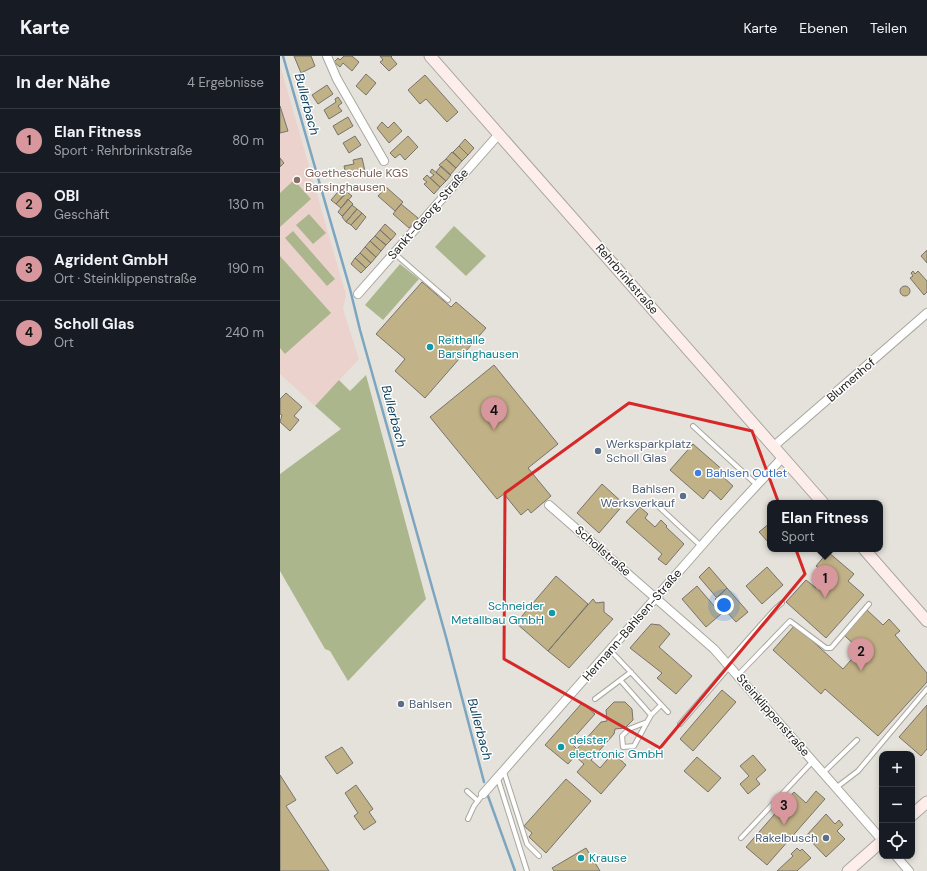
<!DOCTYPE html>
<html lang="de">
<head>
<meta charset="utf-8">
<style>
	:root { --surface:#171b24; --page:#242831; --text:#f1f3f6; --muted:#9ea1a6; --line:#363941; --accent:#d7979c }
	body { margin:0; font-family:"DM Sans",sans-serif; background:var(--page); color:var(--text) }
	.controls { position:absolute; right:12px; bottom:12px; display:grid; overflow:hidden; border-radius:8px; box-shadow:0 2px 6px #0003 }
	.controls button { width:36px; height:36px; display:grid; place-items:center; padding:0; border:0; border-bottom:1px solid var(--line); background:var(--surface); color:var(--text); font:20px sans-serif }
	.you { position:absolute; left:444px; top:549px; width:14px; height:14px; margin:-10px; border:3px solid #fff; border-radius:50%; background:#1a73e8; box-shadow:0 0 0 6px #1a73e833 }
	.badge { display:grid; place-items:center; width:26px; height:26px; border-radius:50%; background:var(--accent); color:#111; font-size:13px; font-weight:700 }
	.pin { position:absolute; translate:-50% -33px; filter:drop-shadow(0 1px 2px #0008) }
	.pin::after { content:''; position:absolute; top:21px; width:14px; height:12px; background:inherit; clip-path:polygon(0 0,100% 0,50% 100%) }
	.popup { position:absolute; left:487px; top:444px; width:116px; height:52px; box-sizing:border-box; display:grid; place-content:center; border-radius:8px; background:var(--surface); filter:drop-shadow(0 1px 3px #0005); font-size:13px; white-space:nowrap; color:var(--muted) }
	.popup b { font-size:15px; color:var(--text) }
	.popup::after { content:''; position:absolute; left:50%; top:100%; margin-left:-8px; border:8px solid transparent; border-top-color:var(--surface) }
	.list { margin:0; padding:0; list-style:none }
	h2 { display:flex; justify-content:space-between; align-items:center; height:52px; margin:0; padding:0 16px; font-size:17px }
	h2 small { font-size:13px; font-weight:400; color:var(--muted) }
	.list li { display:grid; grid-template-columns:26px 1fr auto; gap:12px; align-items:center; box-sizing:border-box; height:64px; padding:0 16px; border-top:1px solid var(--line) }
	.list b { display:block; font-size:15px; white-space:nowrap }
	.list p { margin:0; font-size:13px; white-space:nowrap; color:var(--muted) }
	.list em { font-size:13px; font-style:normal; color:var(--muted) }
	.icon { flex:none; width:22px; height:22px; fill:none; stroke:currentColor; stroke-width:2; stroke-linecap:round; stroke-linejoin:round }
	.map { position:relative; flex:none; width:647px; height:815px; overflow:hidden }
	header { display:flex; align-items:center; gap:24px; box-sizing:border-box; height:56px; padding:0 20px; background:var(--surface); border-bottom:1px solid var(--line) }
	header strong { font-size:19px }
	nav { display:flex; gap:22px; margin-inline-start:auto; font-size:14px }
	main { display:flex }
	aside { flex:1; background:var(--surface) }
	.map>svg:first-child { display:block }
</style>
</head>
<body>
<header>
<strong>Karte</strong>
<nav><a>Karte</a><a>Ebenen</a><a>Teilen</a></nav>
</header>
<main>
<aside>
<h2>In der Nähe<small>4 Ergebnisse</small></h2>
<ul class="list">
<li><span class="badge">1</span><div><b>Elan Fitness</b><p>Sport · Rehrbrinkstraße</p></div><em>80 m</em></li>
<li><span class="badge">2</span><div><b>OBI</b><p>Geschäft</p></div><em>130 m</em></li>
<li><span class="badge">3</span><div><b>Agrident GmbH</b><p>Ort · Steinklippenstraße</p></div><em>190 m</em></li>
<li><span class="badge">4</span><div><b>Scholl Glas</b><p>Ort</p></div><em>240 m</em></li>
</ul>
</aside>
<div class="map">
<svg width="647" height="815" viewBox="0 0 647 815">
	<rect width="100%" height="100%" fill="#e5e2db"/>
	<path fill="#ecd2cd" d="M 0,9 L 66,239 L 63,253 L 79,303 L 35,350 L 0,318 Z"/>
	<path fill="#acb68d" d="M 14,124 L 31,143 L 0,171 L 0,137 Z
		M 29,158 L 46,177 L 33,188 L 16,169 Z
		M 174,170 L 206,200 L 186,220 L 155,191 Z
		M 13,175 L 55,223 L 47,230 L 5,182 Z
		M 0,200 L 51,257 L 5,298 L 0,292 Z
		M 120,208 L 139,223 L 103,264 L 85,249 Z
		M 86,319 L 146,543 L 68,625 L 50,595 L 45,593 L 0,515 L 0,418 L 61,373 L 35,350 L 59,324 L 70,335 Z"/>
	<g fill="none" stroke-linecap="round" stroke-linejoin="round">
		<path stroke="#7ca5c0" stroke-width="2.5" d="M 3,0 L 70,233 L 80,274 L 166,581 L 204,726
			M 208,740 L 235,815"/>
	</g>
	<path fill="#c1b187" stroke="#76746d" d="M 14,0 L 31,0 L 35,10 L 21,17 Z
		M 64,0 L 72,0 L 79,6 L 72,15 L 63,7 L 60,11 L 54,6 L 58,2 L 60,4 Z
		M 100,0 L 112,0 L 111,1 L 117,8 L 109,15 L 100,6 L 103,4 Z
		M 86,18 L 96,27 L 86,39 L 76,30 Z
		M 145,19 L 178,56 L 167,66 L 146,43 L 140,48 L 128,34 Z
		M 47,29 L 53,38 L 38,48 L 32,39 Z
		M 58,41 L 62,47 L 58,50 L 62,55 L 49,63 L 44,54 L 56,46 L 55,43 Z
		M 0,50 L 8,75 L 0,77 Z
		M 68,61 L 73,70 L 58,79 L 53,70 Z
		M 102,66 L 108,72 L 114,66 L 122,75 L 109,87 L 97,72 Z
		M 75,80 L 81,89 L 69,97 L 63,87 Z
		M 128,80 L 138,91 L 125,104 L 120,98 L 115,102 L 110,97 Z
		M 185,83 L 194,92 L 188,99 L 179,90 Z
		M 179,90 L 188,99 L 182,105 L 173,96 Z
		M 172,96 L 182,105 L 176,112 L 166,103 Z
		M 0,102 L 4,107 L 0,111 Z
		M 82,102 L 85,115 L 66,119 L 64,110 L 74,108 L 73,104 Z
		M 166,103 L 176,112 L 170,119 L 159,109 Z
		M 161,110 L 171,119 L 166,125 L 156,116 Z
		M 152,113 L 166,125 L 160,131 L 150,122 L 154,119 L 150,116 Z
		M 147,119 L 160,131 L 154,138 L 144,128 L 147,126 L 143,123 Z
		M 62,131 L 67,136 L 56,148 L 51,144 Z
		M 106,131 L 123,146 L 115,155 L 98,140 Z
		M 67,136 L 72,140 L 61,152 L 56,148 Z
		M 68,143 L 73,148 L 62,160 L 58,156 Z
		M 121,148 L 138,162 L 129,172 L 113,158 Z
		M 72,149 L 77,153 L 66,166 L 62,161 Z
		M 77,153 L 82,157 L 71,169 L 66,166 Z
		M 82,157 L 86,161 L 76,174 L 71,169 Z
		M 105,168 L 116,178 L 111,184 L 100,174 Z
		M 100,174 L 111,184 L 106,189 L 95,180 Z
		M 95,180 L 106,189 L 101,195 L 90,185 Z
		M 90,185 L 101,195 L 96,201 L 85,191 Z
		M 85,191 L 96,201 L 91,207 L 80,197 Z
		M 647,194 L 647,207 L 641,200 Z
		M 80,197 L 91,207 L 86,212 L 75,202 Z
		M 75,202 L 86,212 L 81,217 L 71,208 Z
		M 633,215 L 635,218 L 638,215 L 647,225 L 647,236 L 644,239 L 630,222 L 633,220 L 631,217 Z
		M 142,226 L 171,251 L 176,246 L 206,272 L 145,342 L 115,315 L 125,303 L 96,278 Z
		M620 235a5 5 0 1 1 10 0a5 5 0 1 1-10 0Z
		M 214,309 L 278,388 L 248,412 L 271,440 L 251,457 L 248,453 L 241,459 L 224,438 L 217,443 L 150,361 Z
		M 6,337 L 22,351 L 14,360 L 19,364 L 10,375 L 0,366 L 2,359 L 0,358 L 0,343 Z
		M 413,388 L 445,416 L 442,420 L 453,430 L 441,444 L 430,434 L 423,443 L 390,414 Z
		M 322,428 L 344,448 L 319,477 L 297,457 Z
		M 360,451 L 368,458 L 365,462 L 375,471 L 381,464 L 387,470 L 386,471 L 404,488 L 386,509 L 378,503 L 382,498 L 346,466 Z
		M 490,467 L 490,486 L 489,487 L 479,476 Z
		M 548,496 L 574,518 L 568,525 L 584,539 L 546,582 L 506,546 L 526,524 L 536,532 L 539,530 L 545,518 L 536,510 Z
		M 429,511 L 447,532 L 437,542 L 419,521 Z
		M 487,511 L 503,529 L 482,548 L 466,530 Z
		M 276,520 L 308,548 L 268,595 L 236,567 Z
		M 417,530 L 441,558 L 426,571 L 402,543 Z
		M 447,532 L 468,556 L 456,566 L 435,543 Z
		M 313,543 L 316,547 L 324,546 L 324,556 L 333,563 L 289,612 L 268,595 Z
		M 587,554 L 603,569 L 609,563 L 620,575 L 615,579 L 647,617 L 647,626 L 598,680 L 545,633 L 541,638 L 493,594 L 515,569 L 563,613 L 580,594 L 564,579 Z
		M 371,568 L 380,569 L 390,578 L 379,591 L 412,620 L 396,638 L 377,622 L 382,617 L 350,592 Z
		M 442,634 L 456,646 L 413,695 L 400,683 Z
		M 334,646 L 345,646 L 352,653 L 353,664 L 345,672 L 335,673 L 334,678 L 311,704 L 320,712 L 333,697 L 346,709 L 321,738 L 297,716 L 304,708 L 295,700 L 288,708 L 265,689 L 302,647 L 315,658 L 290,686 L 297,693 L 321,666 L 327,665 L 326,654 Z
		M 647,649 L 647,693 L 641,700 L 619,681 Z
		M 62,691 L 73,707 L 57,718 L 45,701 Z
		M 473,699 L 486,714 L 476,723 L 480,728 L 468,738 L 460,728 L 469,720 L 460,710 Z
		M 417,701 L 441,722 L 428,736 L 404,715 Z
		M 0,719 L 16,744 L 6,750 L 49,815 L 0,815 Z
		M 286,723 L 311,745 L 266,797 L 249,781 L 252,777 L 244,770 Z
		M 76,729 L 93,753 L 89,756 L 96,766 L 84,774 L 74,760 L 78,757 L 65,737 Z
		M 536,735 L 545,743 L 487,809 L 466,791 L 514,736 L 526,747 Z
		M 546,758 L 555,768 L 559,764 L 563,769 L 557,775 L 565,783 L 546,801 L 526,780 Z
		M 306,792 L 320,815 L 274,815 L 272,812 Z
		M 517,792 L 520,795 L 522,793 L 531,802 L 517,815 L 497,815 L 513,800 L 511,798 Z"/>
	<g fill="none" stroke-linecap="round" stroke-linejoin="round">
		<defs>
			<path id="lane" d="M 114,197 L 168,244
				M 413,370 L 477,429
				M 377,449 L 421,490
				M 330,594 L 388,656
				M 447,607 L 495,553 L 502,547
				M 458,619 L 510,565 L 546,592 L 551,592 L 589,548
				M 341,625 L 371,659 L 381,649
				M 315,643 L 351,616
				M 367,666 L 349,673 L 342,680 L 343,691 L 354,690 L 371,659
				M 400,668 L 450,610
				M 224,716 L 247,788 L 259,800
				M 544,716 L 577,684
				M 218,723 L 247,815
				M 557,731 L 578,715 L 647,633
				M 187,735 L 198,745
				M 188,763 L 194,750 L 203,738
				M 461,782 L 533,705"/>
			<path id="street" d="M 47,0 L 57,23 L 104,105
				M 78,238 L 219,78
				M 494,390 L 647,257
				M 269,449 L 434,593 L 602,784
				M 203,738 L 438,471 L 503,401
				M 616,800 L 629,815"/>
			<path id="secondary" d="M 150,0 L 543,447
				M 584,493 L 647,565
				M 632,759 L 647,746
				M 568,815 L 602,785"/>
		</defs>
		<use href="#lane" stroke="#aaa7a0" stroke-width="6"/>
		<use href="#street" stroke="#aaa7a0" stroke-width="10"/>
		<use href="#secondary" stroke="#aaa7a0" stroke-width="13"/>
		<use href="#lane" stroke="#fff" stroke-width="4"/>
		<use href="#street" stroke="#fff" stroke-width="8"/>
		<use href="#secondary" stroke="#fdeeeb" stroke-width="11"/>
	</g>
	<path fill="none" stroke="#d62828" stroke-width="3" stroke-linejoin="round" d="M 349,347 L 472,375 L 525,518 L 380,692 L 224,603 L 225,437 Z"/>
	<circle fill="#8d6e63" stroke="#fff" stroke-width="1.5" cx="17" cy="124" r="4"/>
	<g fill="#0f9aa8" stroke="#fff" stroke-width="1.5">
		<circle cx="150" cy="291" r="4"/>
		<circle cx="272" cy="557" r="4"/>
		<circle cx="281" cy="691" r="4"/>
		<circle cx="301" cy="802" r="4"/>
	</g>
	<g fill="#5c6f8a" stroke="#fff" stroke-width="1.5">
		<circle cx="318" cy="395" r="4"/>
		<circle cx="403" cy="440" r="4"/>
		<circle cx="121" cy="648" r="4"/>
		<circle cx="546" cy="782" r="4"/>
	</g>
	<circle fill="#3f7fe0" stroke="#fff" stroke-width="1.5" cx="418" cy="417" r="4"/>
	<g text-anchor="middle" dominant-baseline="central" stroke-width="3" stroke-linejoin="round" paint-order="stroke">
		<g font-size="12" fill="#785e54" stroke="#fff" text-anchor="start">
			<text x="25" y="117">Goetheschule KGS<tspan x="25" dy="14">Barsinghausen</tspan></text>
		</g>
		<g font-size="12" fill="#242321" stroke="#fff">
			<text transform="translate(148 158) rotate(-49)">Sankt-Georg-Straße</text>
			<text transform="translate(347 223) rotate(49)">Rehrbrinkstraße</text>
			<text transform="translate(571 324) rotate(-41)">Blumenhof</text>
			<text transform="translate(323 495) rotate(41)">Schollstraße</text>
			<text transform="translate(352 569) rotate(-49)">Hermann-Bahlsen-Straße</text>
			<text transform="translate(493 659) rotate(49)">Steinklippenstraße</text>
		</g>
		<g font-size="12" fill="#0d838f" stroke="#fff" text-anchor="start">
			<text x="158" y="284">Reithalle<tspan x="158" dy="14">Barsinghausen</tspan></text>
			<text x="264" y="550" text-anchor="end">Schneider<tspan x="264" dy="14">Metallbau GmbH</tspan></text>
			<text x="289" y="684">deister<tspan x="289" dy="14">electronic GmbH</tspan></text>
			<text x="309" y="802">Krause</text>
		</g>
		<g font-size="12" fill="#4e5e75" stroke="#fff" text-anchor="start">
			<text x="326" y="388">Werksparkplatz<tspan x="326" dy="14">Scholl Glas</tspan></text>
			<text x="395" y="433" text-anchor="end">Bahlsen<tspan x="395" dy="14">Werksverkauf</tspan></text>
			<text x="129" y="648">Bahlsen</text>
			<text x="538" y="782" text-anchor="end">Rakelbusch</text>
		</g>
		<g font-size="12" fill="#366cbe" stroke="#fff" text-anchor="start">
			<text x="426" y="417">Bahlsen Outlet</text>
		</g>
		<g font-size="13" font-style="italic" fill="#083e5a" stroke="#fff">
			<text transform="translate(27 48) rotate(75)">Bullerbach</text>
			<text transform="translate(114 360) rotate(75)">Bullerbach</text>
			<text transform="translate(200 673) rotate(75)">Bullerbach</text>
		</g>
	</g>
</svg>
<div class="controls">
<button>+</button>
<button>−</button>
<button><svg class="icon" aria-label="locate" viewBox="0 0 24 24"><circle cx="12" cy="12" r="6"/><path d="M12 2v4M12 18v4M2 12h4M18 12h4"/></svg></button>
</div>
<div class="you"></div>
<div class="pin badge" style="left:545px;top:542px">1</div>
<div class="popup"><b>Elan Fitness</b>Sport</div>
<div class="pin badge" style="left:581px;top:615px">2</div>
<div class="pin badge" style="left:504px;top:769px">3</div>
<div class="pin badge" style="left:214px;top:374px">4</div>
</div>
</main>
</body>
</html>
